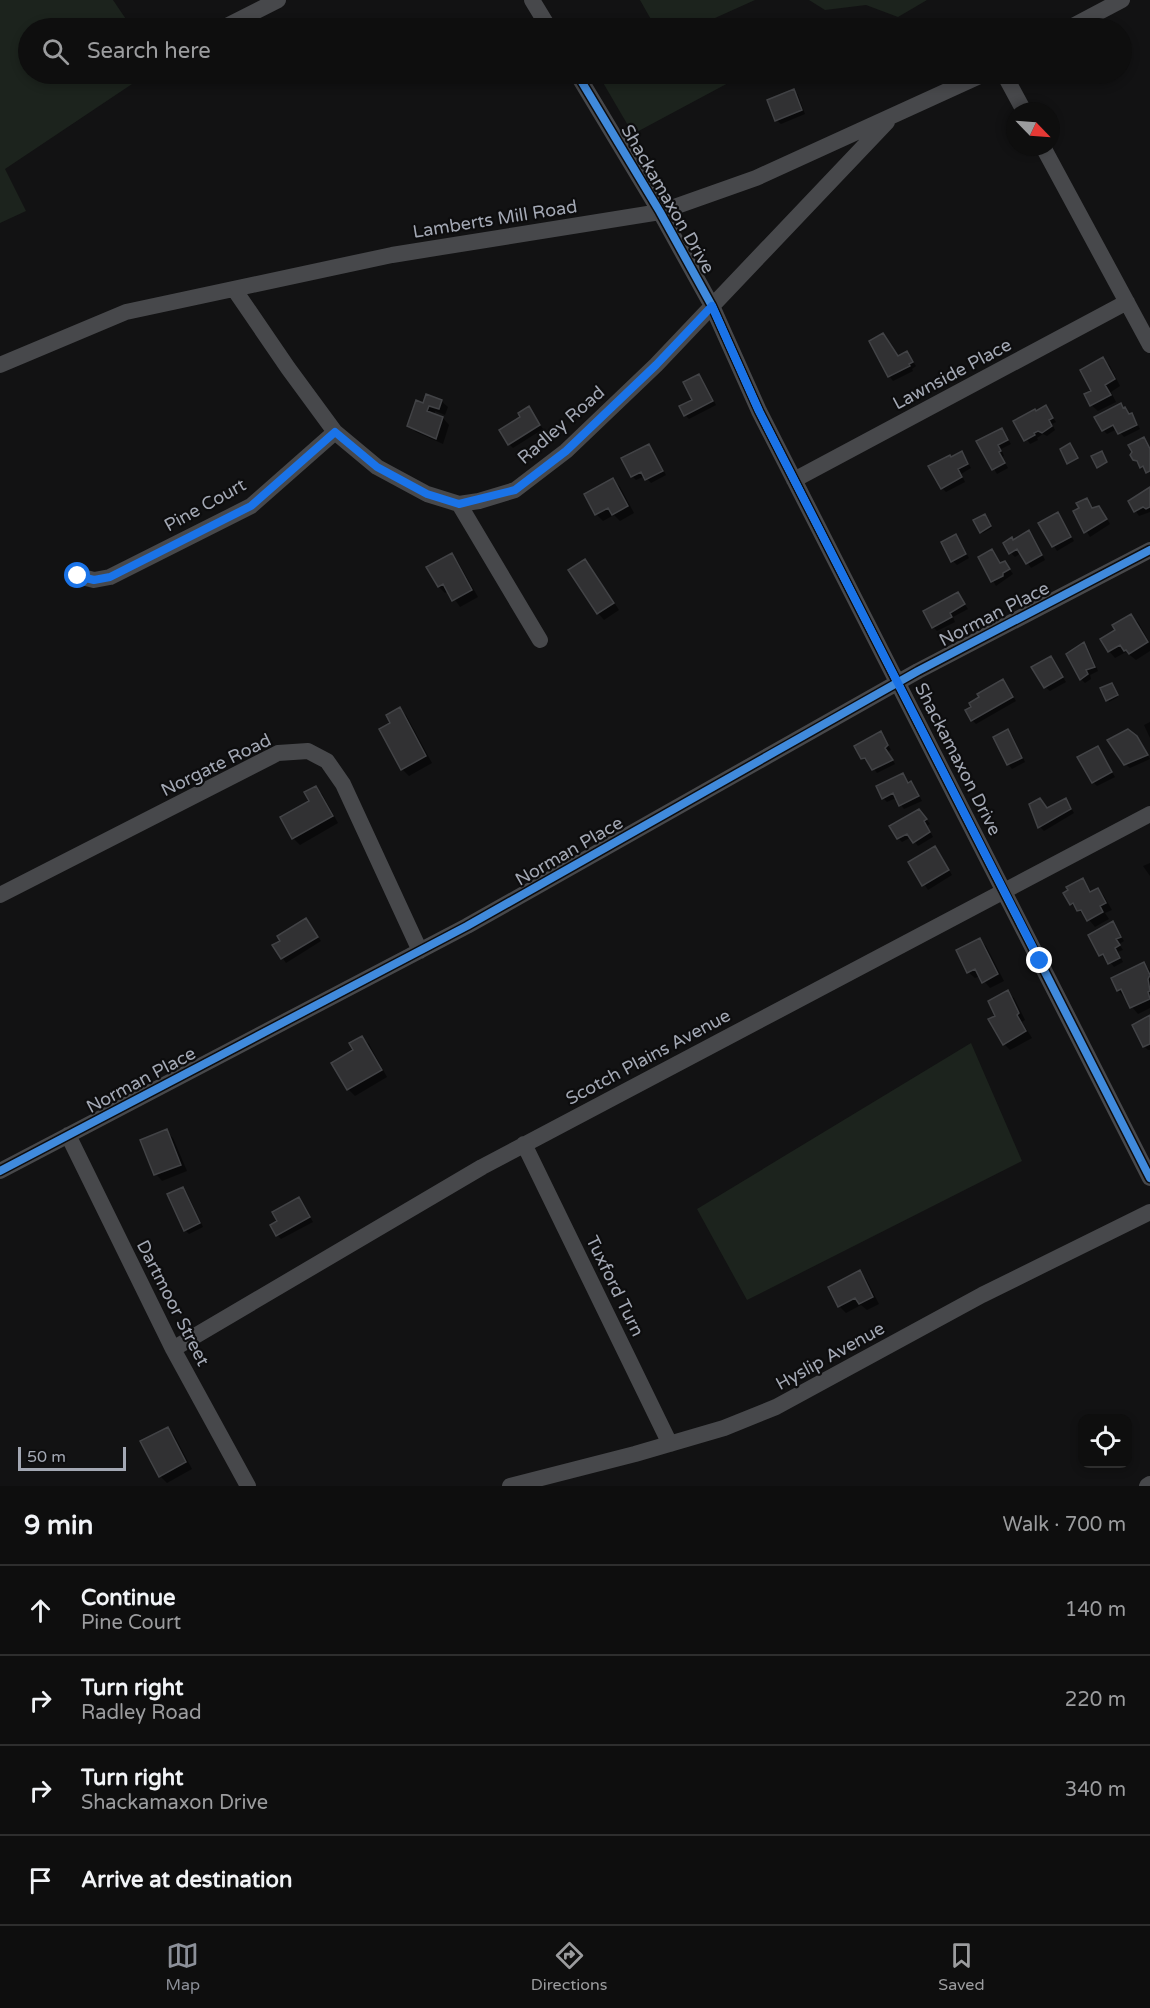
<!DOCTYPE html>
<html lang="en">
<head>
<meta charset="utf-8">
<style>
	:root { --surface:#0e0e0e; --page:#1c1c1c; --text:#f1f3f6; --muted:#9b9c9e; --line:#2e2e2e; --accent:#8c9099 }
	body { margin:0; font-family:"Varela Round",sans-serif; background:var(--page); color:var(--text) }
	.controls { position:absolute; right:18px; bottom:18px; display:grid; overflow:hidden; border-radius:12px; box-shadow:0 3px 9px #0003 }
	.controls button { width:54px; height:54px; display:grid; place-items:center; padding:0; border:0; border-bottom:2px solid var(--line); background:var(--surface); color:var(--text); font:30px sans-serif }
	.compass { position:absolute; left:1006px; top:102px; width:54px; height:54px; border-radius:50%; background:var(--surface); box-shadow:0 3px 9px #0003; rotate:115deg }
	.scale { position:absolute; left:18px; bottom:15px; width:108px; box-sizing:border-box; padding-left:6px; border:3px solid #a3a8b4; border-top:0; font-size:16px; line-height:21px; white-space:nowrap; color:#a3a8b4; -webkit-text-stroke:4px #0d0d0e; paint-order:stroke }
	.stop { position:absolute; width:18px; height:18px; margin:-14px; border:4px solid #1a73e8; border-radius:50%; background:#fff }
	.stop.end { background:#1a73e8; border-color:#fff; box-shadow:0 2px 6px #0008 }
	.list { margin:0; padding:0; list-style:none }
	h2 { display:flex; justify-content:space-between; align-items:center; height:78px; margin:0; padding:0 24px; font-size:26px }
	h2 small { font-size:20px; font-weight:400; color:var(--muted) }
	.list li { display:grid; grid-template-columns:39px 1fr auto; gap:18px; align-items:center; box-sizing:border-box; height:90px; padding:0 24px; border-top:2px solid var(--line) }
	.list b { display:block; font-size:22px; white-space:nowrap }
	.list p { margin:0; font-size:20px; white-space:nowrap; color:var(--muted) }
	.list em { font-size:20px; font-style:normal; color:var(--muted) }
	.icon { flex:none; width:33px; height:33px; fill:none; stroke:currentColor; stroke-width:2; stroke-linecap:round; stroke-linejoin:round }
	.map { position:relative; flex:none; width:1150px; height:1486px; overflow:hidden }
	.search { position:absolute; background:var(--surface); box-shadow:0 3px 9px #0003; left:18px; right:18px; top:18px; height:66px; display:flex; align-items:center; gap:15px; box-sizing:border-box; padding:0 21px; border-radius:33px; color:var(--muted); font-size:22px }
	.sheet { height:438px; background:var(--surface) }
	nav { display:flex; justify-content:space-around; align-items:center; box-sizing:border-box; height:84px; border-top:2px solid var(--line); background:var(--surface); font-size:16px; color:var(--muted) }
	nav a { display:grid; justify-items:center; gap:3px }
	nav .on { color:var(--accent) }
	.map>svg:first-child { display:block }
</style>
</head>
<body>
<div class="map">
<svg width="1150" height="1486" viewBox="0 0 1150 1486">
	<rect width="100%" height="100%" fill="#121213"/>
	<path fill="#1c231d" d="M 0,0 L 113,0 L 132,28 L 28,28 L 28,74 L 147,74 L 5,169 L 26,211 L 0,223 Z
		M 640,0 L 755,0 L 715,18 L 720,28 L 646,28 L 653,23 Z
		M 809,0 L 927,0 L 898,17 L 866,5 L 825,10 Z
		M 598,74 L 745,74 L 633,134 Z
		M 971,1043 L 1022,1161 L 747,1300 L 697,1209 Z"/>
	<path fill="#0007" d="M 794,91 L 798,95 L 805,114 L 781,124 L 776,120 Z
		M 883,335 L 899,358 L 907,353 L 916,366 L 912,369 L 913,371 L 893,381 L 889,376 L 871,341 Z
		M 1103,359 L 1110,366 L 1120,386 L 1111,392 L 1116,402 L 1098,411 L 1091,405 L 1093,391 Z
		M 699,375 L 703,380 L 716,405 L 689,419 L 685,415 L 694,400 Z
		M 441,401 L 448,407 L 445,415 L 435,411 L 434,415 L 443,418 L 449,425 L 443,444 L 416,432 L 409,426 L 424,405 Z
		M 1120,405 L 1135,419 L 1140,429 L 1124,437 L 1117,429 L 1107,434 L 1103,430 Z
		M 1046,407 L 1056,422 L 1052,424 L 1055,430 L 1047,436 L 1043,434 L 1037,438 L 1038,440 L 1030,444 L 1015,421 Z
		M 529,408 L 543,429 L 513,448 L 509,444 Z
		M 1001,429 L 1011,444 L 1001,449 L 1004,456 L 1002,457 L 1008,468 L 997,474 L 978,442 Z
		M 649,445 L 666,475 L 651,483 L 645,476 L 636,480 L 632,476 Z
		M 962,453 L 971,468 L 961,474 L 965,482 L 946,492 L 942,488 L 952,458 Z
		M 613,480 L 620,487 L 634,513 L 620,521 L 614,515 L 603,521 L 596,514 Z
		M 1150,489 L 1150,512 L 1139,516 L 1130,502 Z
		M 1087,500 L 1094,509 L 1099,507 L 1103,512 L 1110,524 L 1090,537 L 1075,512 L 1081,509 Z
		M 1058,514 L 1074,541 L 1057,551 L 1040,524 Z
		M 986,517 L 992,528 L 983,533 L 981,532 Z
		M 1029,532 L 1033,536 L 1045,560 L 1031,568 L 1021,553 L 1015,557 L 1011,553 L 1014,541 Z
		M 956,536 L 969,558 L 957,565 L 953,561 Z
		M 992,551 L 1001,564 L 1005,563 L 1013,574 L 996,586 L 980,558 Z
		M 452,555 L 458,562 L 478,597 L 460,607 L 449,591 L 445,593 L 439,587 Z
		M 585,561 L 591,567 L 619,610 L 604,620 L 598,613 Z
		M 958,594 L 968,609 L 953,617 L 955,622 L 937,631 L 933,627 Z
		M 1131,616 L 1138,622 L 1150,643 L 1150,651 L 1136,660 L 1126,652 L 1115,658 L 1109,651 L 1117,631 Z
		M 1084,644 L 1088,648 L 1098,671 L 1090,675 L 1091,679 L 1085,683 L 1081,679 Z
		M 1051,658 L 1066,682 L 1050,691 L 1045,687 Z
		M 1003,681 L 1016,701 L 976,724 L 972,720 Z
		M 1113,686 L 1118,697 L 1109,702 L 1108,700 Z
		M 399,709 L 406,715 L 432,763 L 409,776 L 402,769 Z
		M 1150,722 L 1150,738 L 1144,725 Z
		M 1007,731 L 1012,735 L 1025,762 L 1012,769 L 1008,764 Z
		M 881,733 L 891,750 L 888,752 L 895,764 L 877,773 L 869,762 L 862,758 Z
		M 1141,742 L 1150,759 L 1130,768 L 1125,764 Z
		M 1097,748 L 1115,777 L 1097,786 L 1093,782 Z
		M 902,774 L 909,784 L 911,783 L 915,787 L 922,801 L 904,809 L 896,798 L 887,802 L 883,798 Z
		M 315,788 L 322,794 L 338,823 L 300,845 L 293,838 L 282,818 L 311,801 Z
		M 1066,800 L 1074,813 L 1044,831 L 1040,827 L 1047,809 Z
		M 922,814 L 930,824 L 927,826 L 933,837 L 918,846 L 911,837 L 902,842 L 898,838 Z
		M 935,847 L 952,875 L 928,890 L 910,863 Z
		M 1150,863 L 1150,876 L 1143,866 Z
		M 1082,880 L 1092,892 L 1098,889 L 1104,896 L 1112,910 L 1105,913 L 1109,919 L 1095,927 L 1086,916 L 1071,904 Z
		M 306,919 L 321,941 L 286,963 L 274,946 Z
		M 1113,923 L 1124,941 L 1119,944 L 1123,950 L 1118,952 L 1123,962 L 1114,967 L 1107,958 L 1105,959 L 1101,955 L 1090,935 Z
		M 980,940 L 986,946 L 1004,981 L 990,988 L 980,976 L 975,978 L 968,972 Z
		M 1144,964 L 1150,970 L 1150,1008 L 1138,1014 L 1118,990 Z
		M 1007,992 L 1014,998 L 1025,1020 L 1022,1022 L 1032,1038 L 1010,1050 L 1004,1044 Z
		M 1150,1017 L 1150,1050 L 1148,1050 L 1144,1046 Z
		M 362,1038 L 369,1044 L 387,1077 L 355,1096 L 348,1089 L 355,1051 Z
		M 166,1131 L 173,1138 L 187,1171 L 162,1181 L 156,1174 L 142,1141 Z
		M 183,1188 L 187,1193 L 203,1227 L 189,1234 L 185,1230 Z
		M 299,1199 L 313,1222 L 281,1239 L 277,1235 L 279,1221 Z
		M 859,1272 L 866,1279 L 879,1304 L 867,1310 L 861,1305 L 846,1313 L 839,1306 Z
		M 168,1429 L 174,1435 L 192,1469 L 167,1483 L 160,1476 Z"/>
	<path fill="#313133" stroke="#424346" stroke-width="1.5" d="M 794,89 L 802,110 L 775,121 L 767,100 Z
		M 883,333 L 898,356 L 907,351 L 913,362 L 909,364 L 910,366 L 888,377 L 869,341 Z
		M 1103,357 L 1115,379 L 1105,385 L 1111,395 L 1090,406 L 1084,394 L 1091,391 L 1080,370 Z
		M 699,374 L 713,401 L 684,416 L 679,406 L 692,400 L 683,382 Z
		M 426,394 L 442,400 L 439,409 L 429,406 L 427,411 L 443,417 L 436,439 L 407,426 L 416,400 L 423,403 Z
		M 1121,403 L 1123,408 L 1125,407 L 1129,414 L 1132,413 L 1137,425 L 1118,434 L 1113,425 L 1102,431 L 1094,417 Z
		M 1046,405 L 1053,418 L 1049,420 L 1052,426 L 1042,433 L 1038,431 L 1034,433 L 1035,435 L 1024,441 L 1013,421 L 1035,409 L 1036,411 Z
		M 529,406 L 540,425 L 508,445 L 499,430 L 520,417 L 518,413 Z
		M 1002,428 L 1008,440 L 998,445 L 1001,451 L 999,452 L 1005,463 L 992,470 L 976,441 Z
		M 1144,437 L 1150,449 L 1150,471 L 1146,473 L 1143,466 L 1140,468 L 1137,461 L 1133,460 L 1130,455 L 1132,452 L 1128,445 Z
		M 1070,443 L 1078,458 L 1067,464 L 1060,449 Z
		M 649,444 L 663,471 L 645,480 L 641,472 L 631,477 L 621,458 Z
		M 962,451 L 968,464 L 958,469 L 962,477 L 941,489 L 928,466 L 950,455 L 951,457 Z
		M 1102,451 L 1107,462 L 1097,468 L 1091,456 Z
		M 613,478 L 628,506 L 612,515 L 608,508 L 595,515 L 584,494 Z
		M 1150,487 L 1150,507 L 1146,509 L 1143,507 L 1134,512 L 1128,501 Z
		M 1087,498 L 1092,508 L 1099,506 L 1107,519 L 1084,533 L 1073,511 L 1079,508 L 1076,503 Z
		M 1058,512 L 1071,537 L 1052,547 L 1038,523 Z
		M 985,514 L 991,526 L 980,533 L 973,520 Z
		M 1029,530 L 1042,555 L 1026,564 L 1017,549 L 1009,554 L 1003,543 L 1012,537 L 1013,540 Z
		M 956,534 L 966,554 L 951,562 L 941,542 Z
		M 992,549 L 1000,563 L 1005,561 L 1010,569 L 1003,573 L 1003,576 L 991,582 L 978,557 Z
		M 452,553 L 472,590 L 452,601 L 443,584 L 438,587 L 426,567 Z
		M 585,559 L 614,603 L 597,614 L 568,570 Z
		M 958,592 L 965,604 L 950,613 L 952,617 L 932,628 L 923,611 Z
		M 1131,614 L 1148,642 L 1129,654 L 1126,650 L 1124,651 L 1120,645 L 1108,652 L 1100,639 L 1115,630 L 1112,625 Z
		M 1084,642 L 1095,667 L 1086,670 L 1088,674 L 1080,680 L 1066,654 Z
		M 1051,656 L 1063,677 L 1044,688 L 1031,667 Z
		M 1003,679 L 1013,697 L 971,721 L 965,710 L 971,707 L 969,703 L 979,697 L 977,694 Z
		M 1112,683 L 1118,695 L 1106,701 L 1100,688 Z
		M 400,707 L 426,756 L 401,770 L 379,729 L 390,723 L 386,715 Z
		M 1008,729 L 1022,758 L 1007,765 L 993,737 Z
		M 1128,729 L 1137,736 L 1148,755 L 1124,765 L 1107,740 Z
		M 881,731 L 888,745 L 885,748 L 893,760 L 872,770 L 865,758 L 861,759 L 854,746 Z
		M 1098,746 L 1112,772 L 1092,783 L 1077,757 Z
		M 903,773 L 908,783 L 911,781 L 919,796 L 899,806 L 893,793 L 882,799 L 876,786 Z
		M 316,786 L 333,816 L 292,839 L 280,817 L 309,801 L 304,792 Z
		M 1040,798 L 1047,808 L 1066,798 L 1071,809 L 1038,828 L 1029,804 Z
		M 919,809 L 927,819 L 924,821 L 930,832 L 913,843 L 907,834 L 897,839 L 889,826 Z
		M 935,846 L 949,870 L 922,886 L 908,862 Z
		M 1083,878 L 1090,892 L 1098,888 L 1106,903 L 1100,906 L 1103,912 L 1087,921 L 1081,910 L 1077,911 L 1073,903 L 1070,905 L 1063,893 L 1068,890 L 1066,887 Z
		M 306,918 L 318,937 L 281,959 L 272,945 L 280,941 L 277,936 Z
		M 1113,921 L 1121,937 L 1116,939 L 1120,945 L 1115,948 L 1120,958 L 1108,964 L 1103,954 L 1099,956 L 1088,935 Z
		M 980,938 L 998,974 L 982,983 L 975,969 L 967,973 L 956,950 Z
		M 1144,962 L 1150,975 L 1148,979 L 1150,991 L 1148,992 L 1150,999 L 1130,1008 L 1121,989 L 1117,991 L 1111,978 Z
		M 1008,990 L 1019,1013 L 1017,1015 L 1026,1031 L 1003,1045 L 988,1019 L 995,1016 L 988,1001 Z
		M 1150,1015 L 1150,1044 L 1143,1047 L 1132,1025 Z
		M 362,1036 L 382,1070 L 347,1090 L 331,1063 L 353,1050 L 349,1043 Z
		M 167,1129 L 181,1165 L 154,1175 L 140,1140 Z
		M 183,1187 L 200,1223 L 184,1231 L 167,1194 Z
		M 299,1197 L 310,1217 L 276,1236 L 270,1225 L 277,1221 L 272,1212 Z
		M 860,1270 L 873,1297 L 859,1304 L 855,1298 L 838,1307 L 828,1287 Z
		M 168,1427 L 186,1462 L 159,1477 L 140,1441 Z"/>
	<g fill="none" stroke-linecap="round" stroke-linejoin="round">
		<path stroke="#47484b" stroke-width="16" d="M 532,0 L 549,28
			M 223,28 L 278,0
			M 1069,28 L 1122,0
			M 577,74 L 660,212 L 712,306 L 759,411 L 1150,1178
			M 1004,74 L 1024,111
			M 1043,147 L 1150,345
			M 234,289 L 288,368 L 335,432 L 377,467 L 427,494 L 459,504 L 479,501 L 515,490 L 566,451 L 656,365 L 887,122
			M 0,365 L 126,312 L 392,255 L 660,212 L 756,178 L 984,74
			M 794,480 L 1127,302
			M 459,504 L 540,640
			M 78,576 L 94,580 L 110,577 L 251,506 L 335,432
			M 0,895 L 278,753 L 308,751 L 327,761 L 343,784 L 420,951
			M 68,1135 L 173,1349 L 248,1486
			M 524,1144 L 670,1444
			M 0,1171 L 467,926 L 918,671 L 1150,550
			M 173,1349 L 482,1167 L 1150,814
			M 510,1486 L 635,1454 L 724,1428 L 776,1407 L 982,1295 L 1150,1212
			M 1147,1486 L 1150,1484"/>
		<defs>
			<path id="cycleway" d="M 577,74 L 660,212 L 712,306 L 759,411 L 1150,1178
				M 0,1171 L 467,926 L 918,671 L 1150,550"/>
		</defs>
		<use href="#cycleway" stroke="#0d0d0e" stroke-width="11"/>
		<use href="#cycleway" stroke="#408adc" stroke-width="8"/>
	</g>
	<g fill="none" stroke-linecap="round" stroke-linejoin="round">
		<path stroke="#1a73e8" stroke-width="8" d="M 78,576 L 94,580 L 110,577 L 251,506 L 335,432 L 377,467 L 427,494 L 459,504 L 515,490 L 566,451 L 656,365 L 712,306 L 759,411 L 1040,961"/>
	</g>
	<g text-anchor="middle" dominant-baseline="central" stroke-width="4.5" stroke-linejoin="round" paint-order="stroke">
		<g font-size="18" fill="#a3a8b4" stroke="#0d0d0e">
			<text transform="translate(668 199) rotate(60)">Shackamaxon Drive</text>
			<text transform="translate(495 219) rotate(-9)">Lamberts Mill Road</text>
			<text transform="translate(952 374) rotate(-28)">Lawnside Place</text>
			<text transform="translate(561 425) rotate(-41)">Radley Road</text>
			<text transform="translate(205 505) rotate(-29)">Pine Court</text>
			<text transform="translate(994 614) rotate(-27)">Norman Place</text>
			<text transform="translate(958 759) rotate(63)">Shackamaxon Drive</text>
			<text transform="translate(216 765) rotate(-26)">Norgate Road</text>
			<text transform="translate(569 851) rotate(-30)">Norman Place</text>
			<text transform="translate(648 1057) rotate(-28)">Scotch Plains Avenue</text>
			<text transform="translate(141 1080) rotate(-28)">Norman Place</text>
			<text transform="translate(615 1286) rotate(64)">Tuxford Turn</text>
			<text transform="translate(173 1303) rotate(63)">Dartmoor Street</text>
			<text transform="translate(830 1356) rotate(-29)">Hyslip Avenue</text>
		</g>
	</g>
</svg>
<div class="controls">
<button><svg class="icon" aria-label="locate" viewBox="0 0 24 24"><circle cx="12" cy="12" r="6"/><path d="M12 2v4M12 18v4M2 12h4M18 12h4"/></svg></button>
</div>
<svg class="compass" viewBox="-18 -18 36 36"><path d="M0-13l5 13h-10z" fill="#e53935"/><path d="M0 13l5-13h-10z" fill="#9b9c9e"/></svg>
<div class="scale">50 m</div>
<div class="stop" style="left:78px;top:576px"></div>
<div class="stop end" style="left:1040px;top:961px"></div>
<div class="search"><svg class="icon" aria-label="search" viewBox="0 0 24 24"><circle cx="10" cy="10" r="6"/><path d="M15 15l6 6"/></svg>Search here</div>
</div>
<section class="sheet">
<h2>9 min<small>Walk · 700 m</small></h2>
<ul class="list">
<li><svg class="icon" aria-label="ahead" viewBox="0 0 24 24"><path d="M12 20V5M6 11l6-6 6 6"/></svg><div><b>Continue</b><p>Pine Court</p></div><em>140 m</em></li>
<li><svg class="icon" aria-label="right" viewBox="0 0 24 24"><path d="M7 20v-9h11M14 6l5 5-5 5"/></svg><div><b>Turn right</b><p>Radley Road</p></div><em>220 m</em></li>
<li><svg class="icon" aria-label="right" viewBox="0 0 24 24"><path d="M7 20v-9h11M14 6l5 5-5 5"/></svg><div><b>Turn right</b><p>Shackamaxon Drive</p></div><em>340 m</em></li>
<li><svg class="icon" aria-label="arrive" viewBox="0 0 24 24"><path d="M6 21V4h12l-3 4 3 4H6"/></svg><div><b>Arrive at destination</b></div></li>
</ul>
</section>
<nav>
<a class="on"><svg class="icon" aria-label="map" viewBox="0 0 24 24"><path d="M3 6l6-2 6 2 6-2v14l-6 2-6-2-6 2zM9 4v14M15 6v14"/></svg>Map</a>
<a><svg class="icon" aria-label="directions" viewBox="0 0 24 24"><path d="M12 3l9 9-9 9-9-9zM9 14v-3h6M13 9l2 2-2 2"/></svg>Directions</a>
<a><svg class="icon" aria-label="saved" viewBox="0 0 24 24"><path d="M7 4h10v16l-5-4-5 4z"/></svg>Saved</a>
</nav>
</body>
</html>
